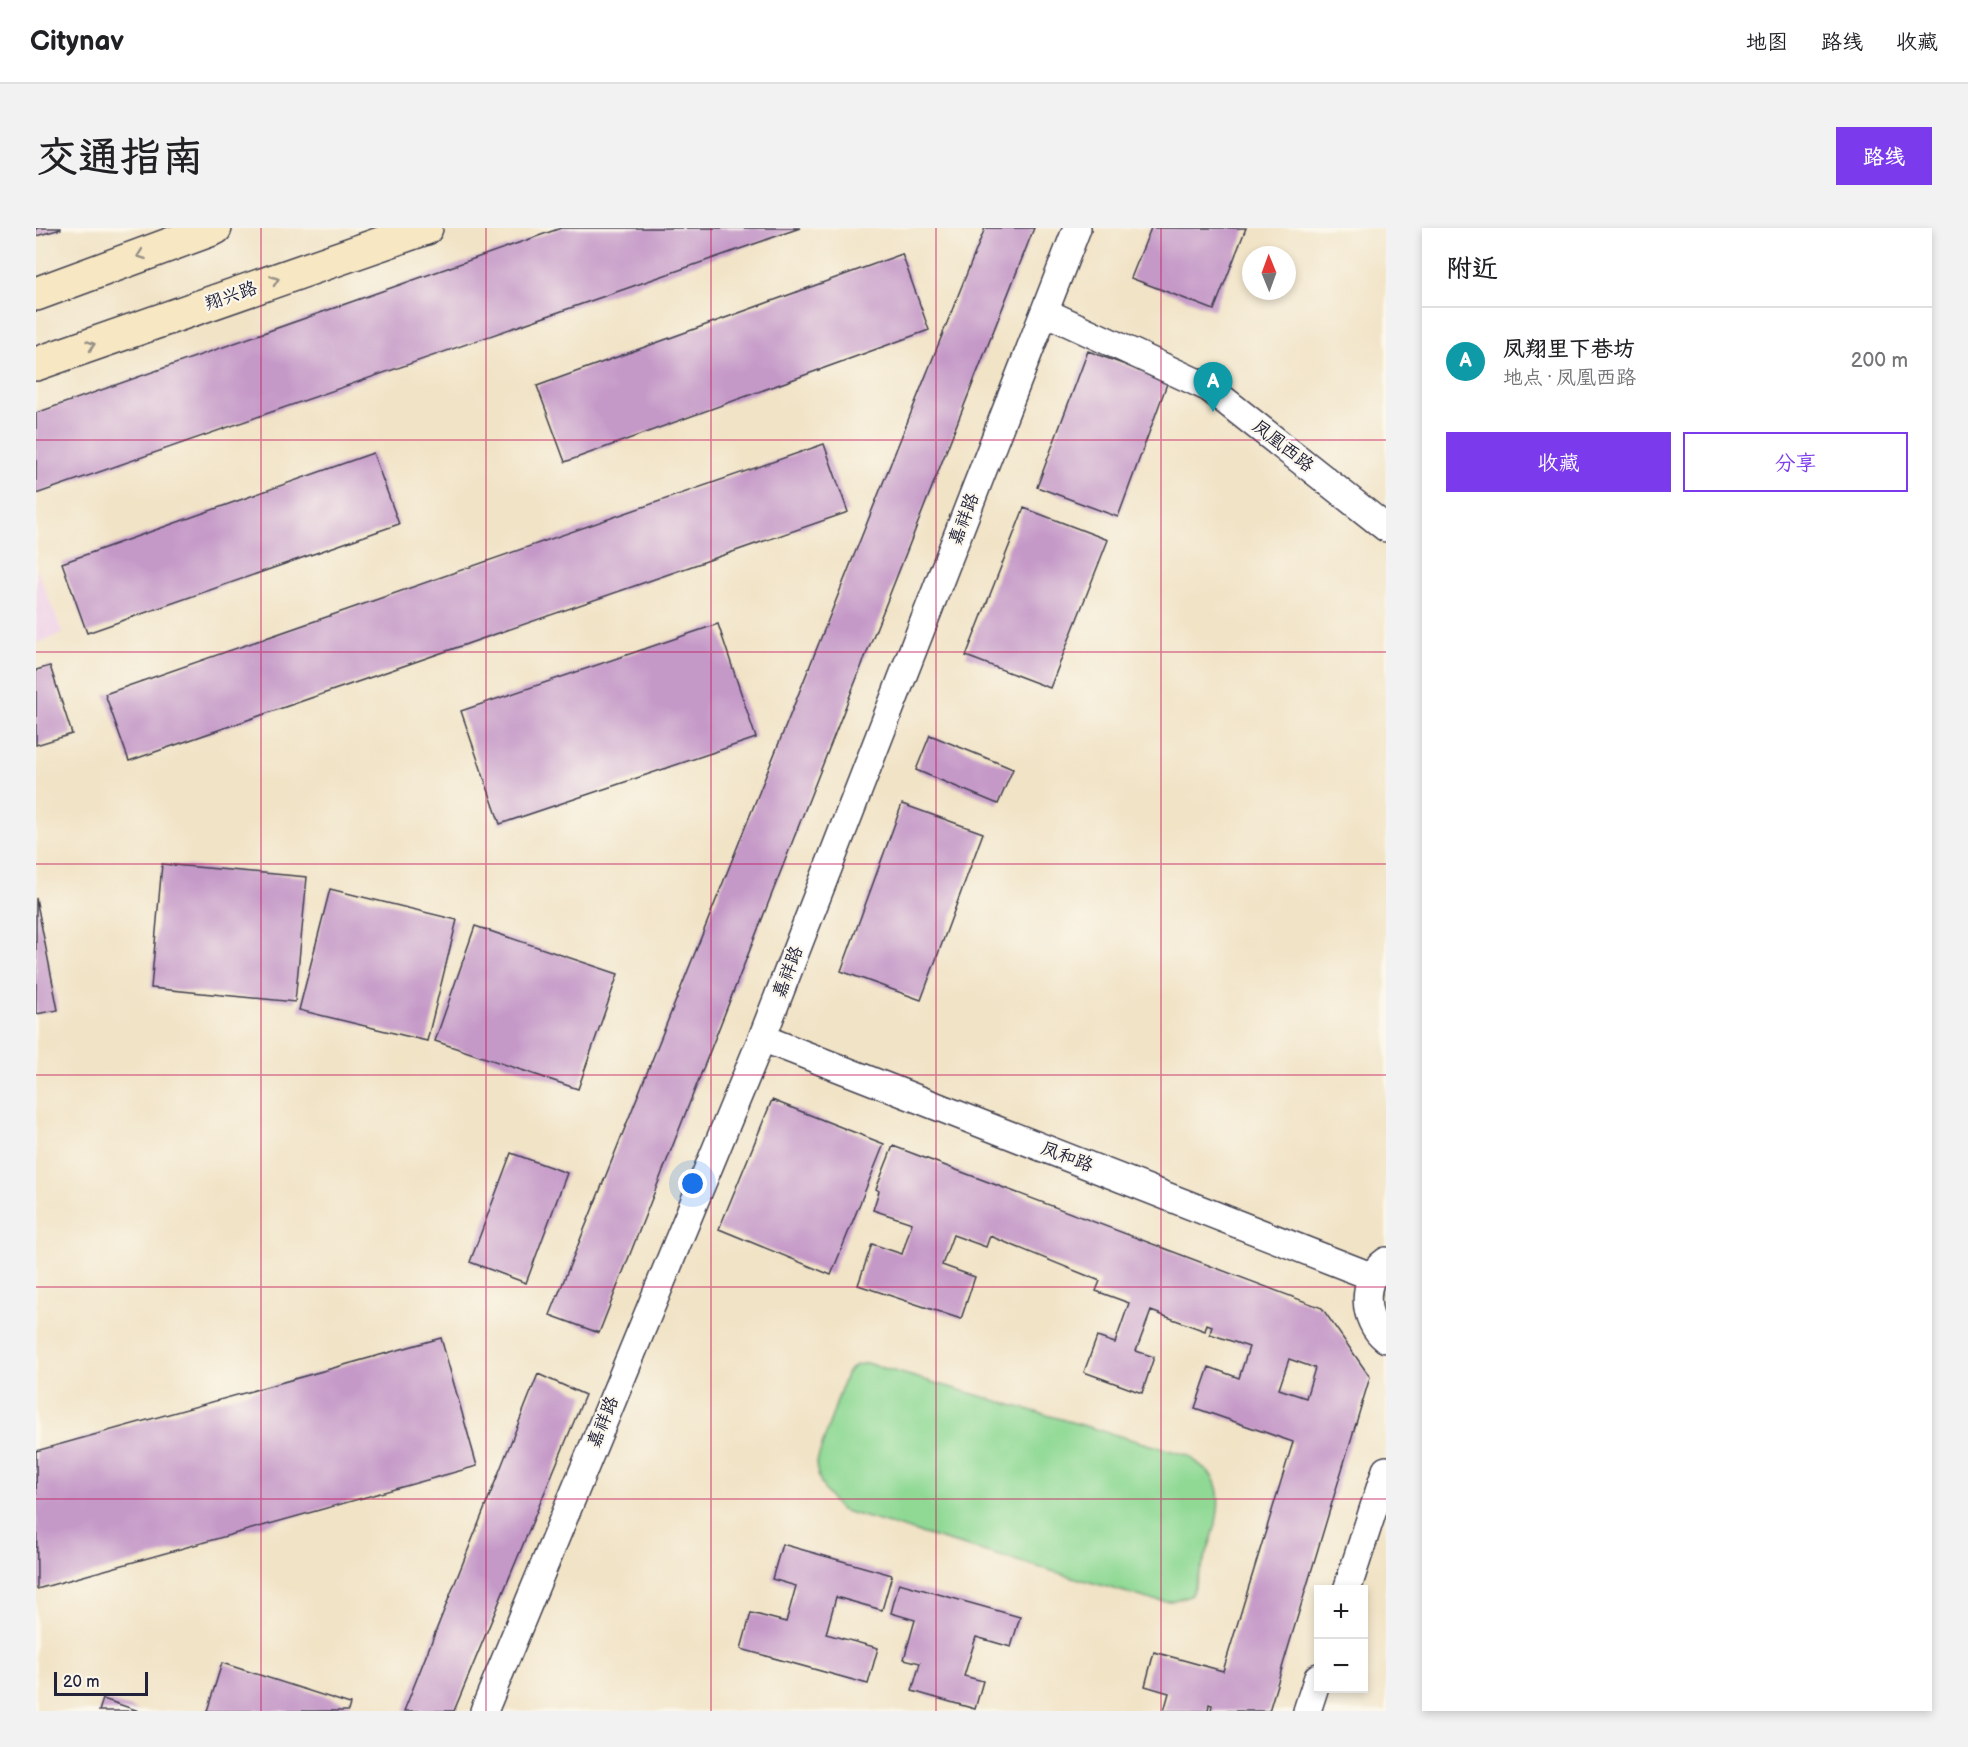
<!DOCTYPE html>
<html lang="zh">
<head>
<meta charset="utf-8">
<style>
	:root { --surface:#fff; --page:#f2f2f2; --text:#202124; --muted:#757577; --line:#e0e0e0; --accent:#7c3aed }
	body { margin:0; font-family:"Balsamiq Sans","LXGW WenKai TC",sans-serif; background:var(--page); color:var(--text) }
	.controls { position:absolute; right:18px; bottom:18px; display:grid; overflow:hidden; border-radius:0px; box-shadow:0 3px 9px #0003 }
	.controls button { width:54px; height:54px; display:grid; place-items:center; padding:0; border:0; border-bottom:2px solid var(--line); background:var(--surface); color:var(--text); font:30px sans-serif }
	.compass { position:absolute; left:1206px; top:18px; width:54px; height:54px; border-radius:50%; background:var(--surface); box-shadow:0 3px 9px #0003; rotate:359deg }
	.scale { position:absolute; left:18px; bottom:15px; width:94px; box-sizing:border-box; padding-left:6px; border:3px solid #22223b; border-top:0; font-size:16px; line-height:21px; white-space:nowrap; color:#22223b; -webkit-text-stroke:4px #fbf7ec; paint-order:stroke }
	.you { position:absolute; left:657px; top:956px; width:21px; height:21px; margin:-15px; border:4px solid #fff; border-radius:50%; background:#1a73e8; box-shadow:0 0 0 9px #1a73e833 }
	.badge { display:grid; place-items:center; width:39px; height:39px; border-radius:50%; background:var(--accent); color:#fff; font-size:20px; font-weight:700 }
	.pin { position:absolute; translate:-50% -50px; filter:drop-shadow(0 2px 3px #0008) }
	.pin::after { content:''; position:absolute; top:32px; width:21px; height:18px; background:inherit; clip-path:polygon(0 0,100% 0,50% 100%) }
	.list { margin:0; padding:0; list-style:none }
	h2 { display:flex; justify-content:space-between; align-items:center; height:78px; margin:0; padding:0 24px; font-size:26px }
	h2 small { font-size:20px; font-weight:400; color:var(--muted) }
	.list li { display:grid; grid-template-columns:39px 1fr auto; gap:18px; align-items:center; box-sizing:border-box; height:108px; padding:0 24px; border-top:2px solid var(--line) }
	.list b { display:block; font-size:22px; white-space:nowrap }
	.list p { margin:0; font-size:20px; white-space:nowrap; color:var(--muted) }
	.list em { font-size:20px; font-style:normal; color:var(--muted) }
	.actions { display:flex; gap:12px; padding:18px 24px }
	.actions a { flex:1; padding:14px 0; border:2px solid var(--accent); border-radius:0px; text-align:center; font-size:21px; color:var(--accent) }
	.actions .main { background:var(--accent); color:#fff }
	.map { position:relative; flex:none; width:1350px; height:1483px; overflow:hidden; border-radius:0px }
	header { display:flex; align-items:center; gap:36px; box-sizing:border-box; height:84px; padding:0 30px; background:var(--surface); border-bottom:2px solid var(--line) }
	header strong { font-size:28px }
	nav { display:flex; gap:33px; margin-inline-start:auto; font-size:21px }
	.intro { display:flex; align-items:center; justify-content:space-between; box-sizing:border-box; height:144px; padding:0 36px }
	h1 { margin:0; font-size:42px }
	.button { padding:15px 27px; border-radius:0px; background:var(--accent); color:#fff; font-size:21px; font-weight:700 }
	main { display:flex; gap:36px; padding:0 36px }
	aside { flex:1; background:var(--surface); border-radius:0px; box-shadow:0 3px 9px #0003 }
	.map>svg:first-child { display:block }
</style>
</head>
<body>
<header>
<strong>Citynav</strong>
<nav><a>地图</a><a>路线</a><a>收藏</a></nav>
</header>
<div class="intro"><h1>交通指南</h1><a class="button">路线</a></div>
<main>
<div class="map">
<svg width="1350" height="1483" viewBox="0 0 1350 1483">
	<rect width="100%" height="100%" fill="#fbf7ec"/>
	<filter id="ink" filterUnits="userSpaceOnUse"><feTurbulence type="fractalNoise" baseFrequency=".0167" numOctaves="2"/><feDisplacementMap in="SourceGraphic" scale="12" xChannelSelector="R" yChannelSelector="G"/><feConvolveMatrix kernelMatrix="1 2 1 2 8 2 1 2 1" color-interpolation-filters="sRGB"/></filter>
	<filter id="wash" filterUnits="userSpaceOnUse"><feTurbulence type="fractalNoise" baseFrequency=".008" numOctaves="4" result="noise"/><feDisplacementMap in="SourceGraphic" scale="24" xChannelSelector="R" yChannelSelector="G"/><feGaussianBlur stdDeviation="1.35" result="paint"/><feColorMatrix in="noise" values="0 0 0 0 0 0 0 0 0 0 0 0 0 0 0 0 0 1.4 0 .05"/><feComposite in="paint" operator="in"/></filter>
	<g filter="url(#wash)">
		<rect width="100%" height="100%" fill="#f1e3c6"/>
		<path fill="#efd0e7" d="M 0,338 L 27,406 L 0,415 Z"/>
		<path fill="#8fd994" stroke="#587e68" stroke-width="1.5" d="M 830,1135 L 1153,1228 C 1161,1235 1172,1242 1177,1250 C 1195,1279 1165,1337 1155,1367 L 1135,1373 L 1116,1372 L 805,1282 C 791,1269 782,1255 780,1236 L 810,1146 L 818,1138 Z"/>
		<g id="blocks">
			<path fill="#c498c7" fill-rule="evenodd" d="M 0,0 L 25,0 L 25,1 L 0,8 Z
				M 525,0 L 764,0 L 0,266 L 0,185 Z
				M 949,0 L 998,0 L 563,1105 L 514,1087 Z
				M 1115,0 L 1210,0 L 1178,82 L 1095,50 Z
				M 866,26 L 893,102 L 529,234 L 501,158 Z
				M 1052,123 L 1132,153 L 1082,289 L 1001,259 Z
				M 788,216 L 812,284 L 93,533 L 69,466 Z
				M 337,225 L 363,296 L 51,405 L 26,335 Z
				M 988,280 L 1072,312 L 1014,460 L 930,428 Z
				M 682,396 L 720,510 L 464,596 L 425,483 Z
				M 14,438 L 36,506 L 0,517 L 0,442 Z
				M 894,507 L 977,541 L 962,576 L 880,542 Z
				M 866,576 L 947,605 L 885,772 L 805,743 Z
				M 126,636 L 271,649 L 259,774 L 115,760 Z
				M 294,661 L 421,692 L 391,813 L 263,782 Z
				M 0,670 L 22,782 L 0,786 Z
				M 439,698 L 582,746 L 542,861 L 399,813 Z
				M 736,872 L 848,916 L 795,1047 L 683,1001 Z
				M 857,918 L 1286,1080 L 1334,1149 L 1233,1483 L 1175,1483 L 1176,1477 L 1173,1476 L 1172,1483 L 1128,1483 L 1133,1465 L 1109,1458 L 1118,1424 L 1187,1443 L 1257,1214 L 1159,1180 L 1173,1139 L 1203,1150 L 1213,1119 L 1174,1106 L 1176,1098 L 1171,1096 L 1169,1103 L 1115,1083 L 1100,1123 L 1118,1129 L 1106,1165 L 1048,1144 L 1061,1109 L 1079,1115 L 1093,1075 L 1060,1063 L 1064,1053 L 954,1008 L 950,1019 L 917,1007 L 906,1037 L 939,1049 L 925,1091 L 822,1057 L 836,1016 L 866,1026 L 876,995 L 837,982 L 843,963 L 840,961 ZM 1253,1131 L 1279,1140 L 1270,1170 L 1243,1161 Z
				M 475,925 L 531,945 L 490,1055 L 434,1034 Z
				M 405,1110 L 441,1238 L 1,1361 L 0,1223 Z
				M 502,1146 L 549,1167 L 418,1483 L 368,1483 Z
				M 746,1316 L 856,1347 L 846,1382 L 800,1369 L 790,1406 L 842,1420 L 832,1456 L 705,1421 L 715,1385 L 750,1394 L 760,1358 L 736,1351 Z
				M 863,1355 L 984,1389 L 975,1419 L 940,1409 L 928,1448 L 947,1453 L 939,1481 L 876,1463 L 884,1435 L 868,1431 L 879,1392 L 855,1385 Z
				M 186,1435 L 314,1476 L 312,1483 L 171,1483 Z
				M 67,1471 L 103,1483 L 63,1483 Z"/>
		</g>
	</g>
	<g filter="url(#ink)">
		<use href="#blocks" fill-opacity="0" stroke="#413f50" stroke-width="1.5"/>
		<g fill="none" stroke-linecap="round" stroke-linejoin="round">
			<defs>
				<path id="minor" d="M 1009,84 L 1173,160 L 1350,300
					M 726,810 L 1337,1049
					M 1350,1033 C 1324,1051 1326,1093 1350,1111
					M 1311,1362 L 1350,1242
					M 448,1483 L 726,810 L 1041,0
					M 1271,1483 L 1282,1449"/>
				<path id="secondary" d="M 0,66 L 179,0
					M 0,136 L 390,0"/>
			</defs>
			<use href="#minor" stroke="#413f50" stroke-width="30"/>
			<use href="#secondary" stroke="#413f50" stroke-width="36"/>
			<use href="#minor" stroke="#fff" stroke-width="27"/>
			<use href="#secondary" stroke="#f7e8c3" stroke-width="33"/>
		</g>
		<defs><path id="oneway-chevron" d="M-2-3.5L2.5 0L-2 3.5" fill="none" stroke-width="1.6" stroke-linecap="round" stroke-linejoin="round" transform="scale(1.5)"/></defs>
		<g stroke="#978f86">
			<use href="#oneway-chevron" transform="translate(105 27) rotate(160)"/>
			<use href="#oneway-chevron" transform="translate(239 52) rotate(-19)"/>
			<use href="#oneway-chevron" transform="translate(55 117) rotate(-19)"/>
		</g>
	</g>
	<path fill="none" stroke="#c2185b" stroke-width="1.5" stroke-opacity="0.55" d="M 225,0 L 225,1483M 450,0 L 450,1483M 675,0 L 675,1483M 900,0 L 900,1483M 1125,0 L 1125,1483M 0,212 L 1350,212M 0,424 L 1350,424M 0,636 L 1350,636M 0,847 L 1350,847M 0,1059 L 1350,1059M 0,1271 L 1350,1271"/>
	<g text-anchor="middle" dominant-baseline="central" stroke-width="4.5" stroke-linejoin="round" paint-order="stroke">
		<g font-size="18" fill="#22223b" stroke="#fbf7ec">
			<text transform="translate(195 68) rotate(-19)">翔兴路</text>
			<text transform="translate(1247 218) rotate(38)">凤凰西路</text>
			<text transform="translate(928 291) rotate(-69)">嘉祥路</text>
			<text transform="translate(752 744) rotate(-69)">嘉祥路</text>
			<text transform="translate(1031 929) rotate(21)">凤和路</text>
			<text transform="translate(567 1194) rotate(-68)">嘉祥路</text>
		</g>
	</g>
</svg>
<div class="controls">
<button>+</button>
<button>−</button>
</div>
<svg class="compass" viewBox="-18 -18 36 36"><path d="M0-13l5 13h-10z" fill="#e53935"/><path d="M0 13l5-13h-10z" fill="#757577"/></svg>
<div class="scale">20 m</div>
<div class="you"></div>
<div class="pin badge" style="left:1177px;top:184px;background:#0f9aa8">A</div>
</div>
<aside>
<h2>附近<small></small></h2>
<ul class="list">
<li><span class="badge" style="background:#0f9aa8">A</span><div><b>凤翔里下巷坊</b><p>地点 · 凤凰西路</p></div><em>200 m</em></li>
</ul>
<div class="actions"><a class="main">收藏</a><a>分享</a></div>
</aside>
</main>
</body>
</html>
